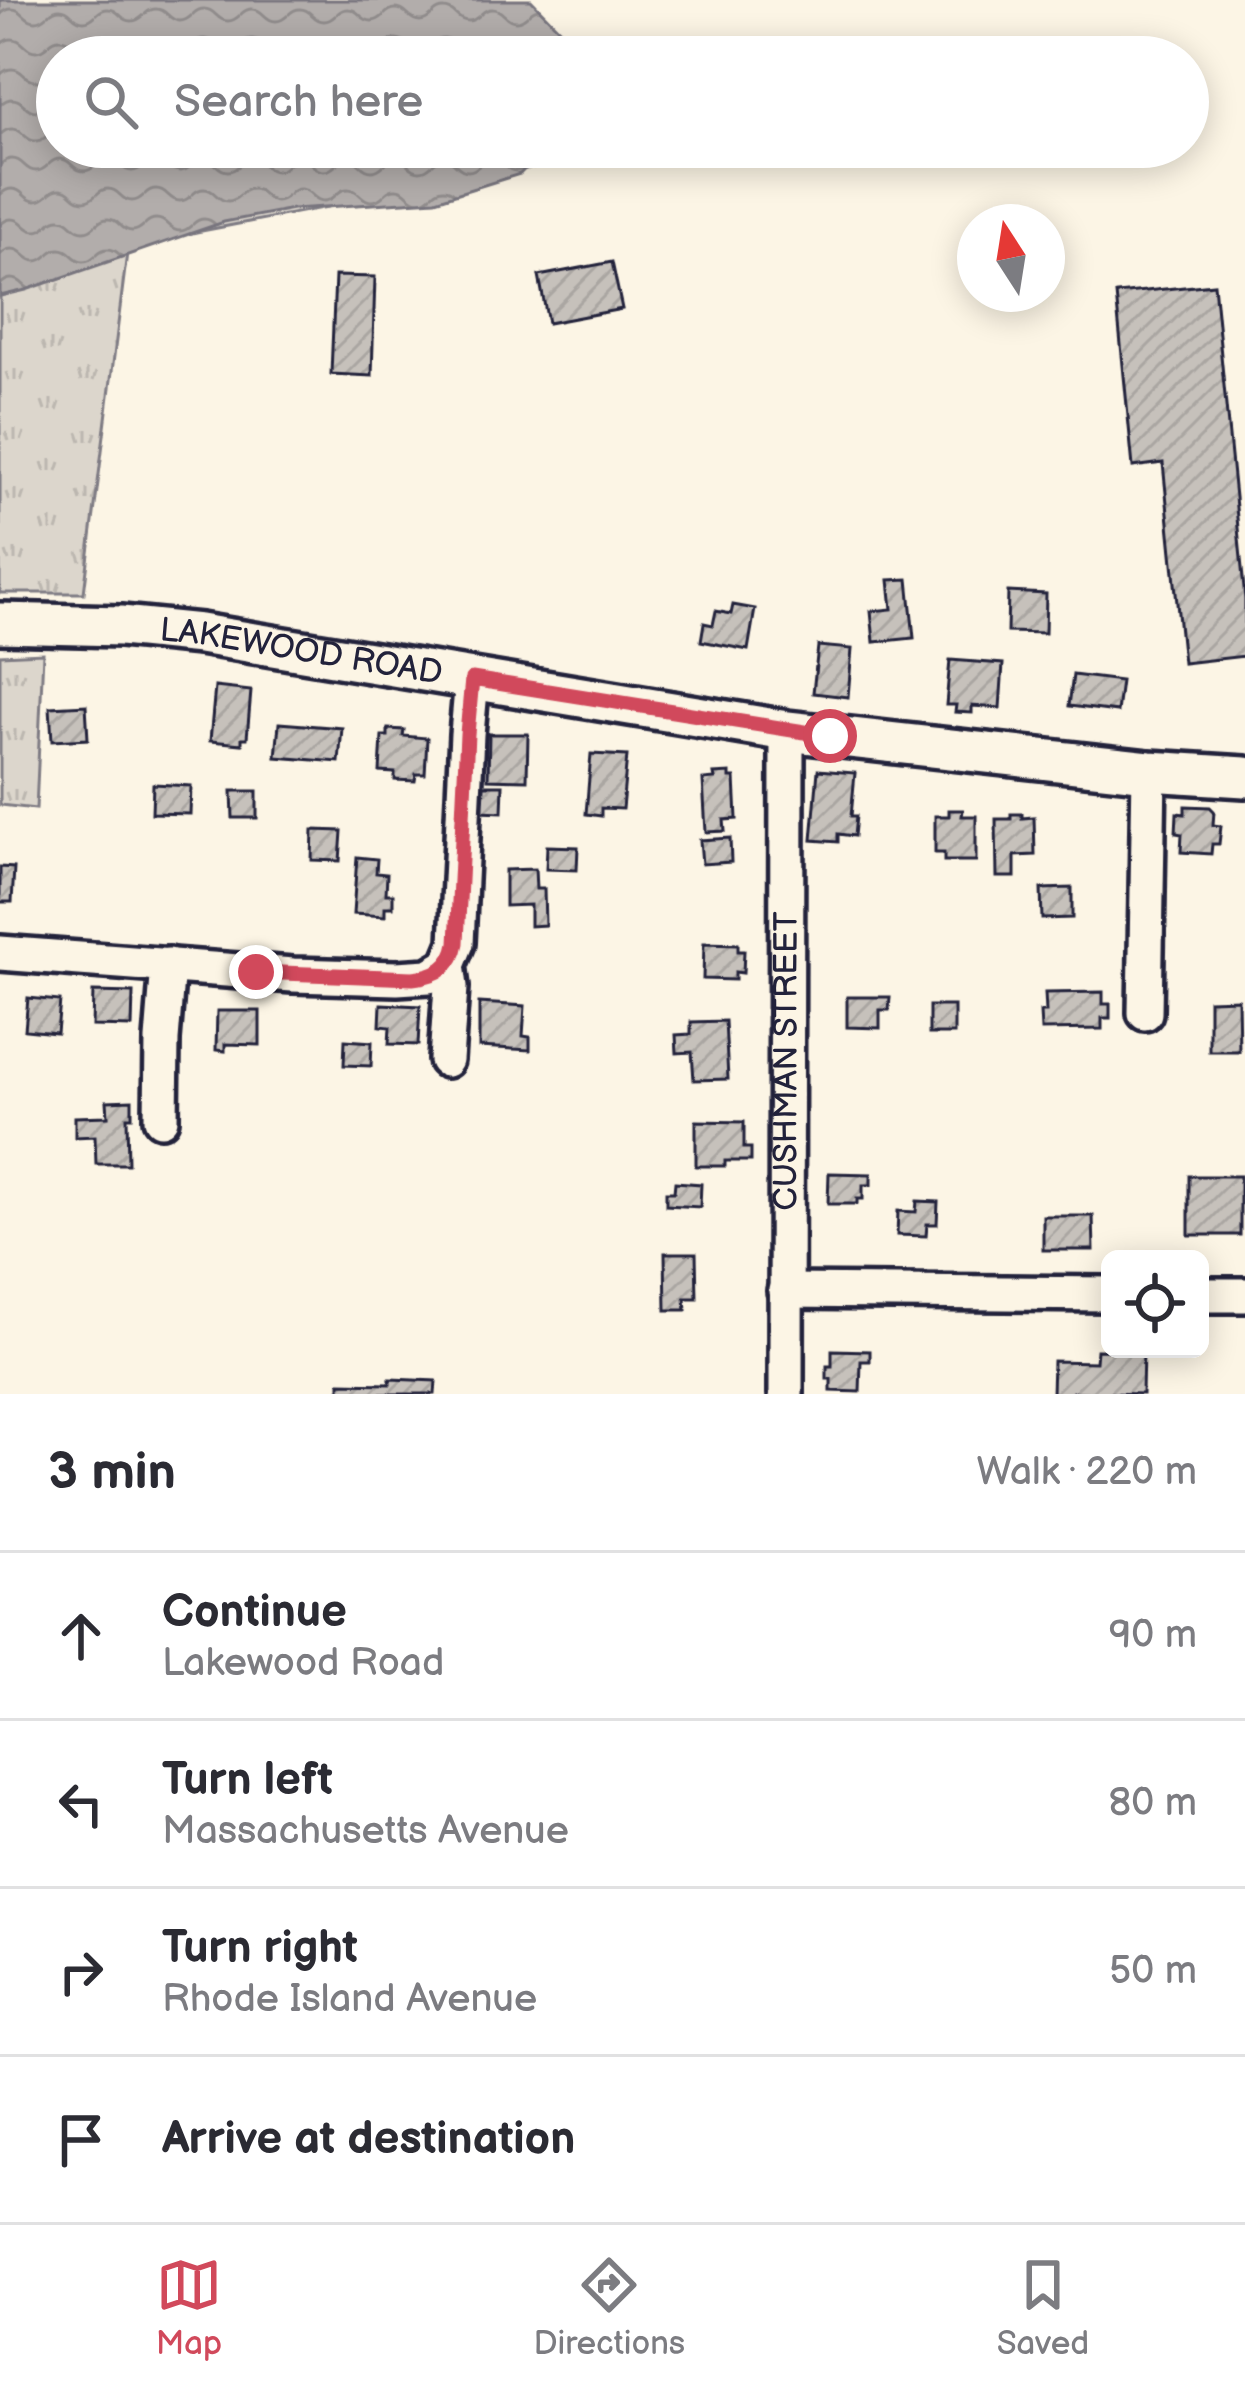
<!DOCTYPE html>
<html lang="en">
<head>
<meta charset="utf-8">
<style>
	:root { --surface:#fff; --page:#f2f2f3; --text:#2b2b33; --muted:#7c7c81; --line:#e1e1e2; --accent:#d1495b }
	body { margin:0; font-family:"Balsamiq Sans",sans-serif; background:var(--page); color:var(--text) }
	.controls { position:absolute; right:36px; bottom:36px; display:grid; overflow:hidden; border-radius:18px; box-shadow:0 6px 30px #0003 }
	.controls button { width:108px; height:108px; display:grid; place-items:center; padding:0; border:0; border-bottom:3px solid var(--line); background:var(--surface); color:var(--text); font:60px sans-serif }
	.compass { position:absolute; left:957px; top:204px; width:108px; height:108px; border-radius:50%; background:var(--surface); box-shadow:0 6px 30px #0003; rotate:348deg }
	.stop { position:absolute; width:36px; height:36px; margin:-27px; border:9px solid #d1495b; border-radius:50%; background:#fff }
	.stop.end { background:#d1495b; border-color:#fff; box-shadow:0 3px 12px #0008 }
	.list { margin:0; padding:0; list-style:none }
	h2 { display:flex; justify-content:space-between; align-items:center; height:156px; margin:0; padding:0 48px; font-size:51px }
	h2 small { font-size:39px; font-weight:400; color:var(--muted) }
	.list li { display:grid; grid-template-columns:78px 1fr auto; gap:36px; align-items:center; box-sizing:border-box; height:168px; padding:0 48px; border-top:3px solid var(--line) }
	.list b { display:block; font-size:45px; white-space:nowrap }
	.list p { margin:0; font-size:39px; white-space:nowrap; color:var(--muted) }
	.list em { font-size:39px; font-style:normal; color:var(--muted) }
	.icon { flex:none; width:66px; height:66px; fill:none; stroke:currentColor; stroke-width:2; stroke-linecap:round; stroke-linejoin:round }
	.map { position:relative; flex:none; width:1245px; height:1394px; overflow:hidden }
	.search { position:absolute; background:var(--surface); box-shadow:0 6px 30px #0003; left:36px; right:36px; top:36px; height:132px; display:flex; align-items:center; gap:30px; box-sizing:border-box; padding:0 42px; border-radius:66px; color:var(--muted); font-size:45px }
	.sheet { height:828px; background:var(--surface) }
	nav { display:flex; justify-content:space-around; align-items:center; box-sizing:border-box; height:168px; border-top:3px solid var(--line); background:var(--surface); font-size:33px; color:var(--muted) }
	nav a { display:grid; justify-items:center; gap:6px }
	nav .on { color:var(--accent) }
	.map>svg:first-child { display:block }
</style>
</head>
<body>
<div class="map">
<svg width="1245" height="1394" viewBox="0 0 1245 1394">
	<defs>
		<pattern id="park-tufts" width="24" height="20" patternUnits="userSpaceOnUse" patternTransform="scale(3)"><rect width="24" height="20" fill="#dcd6cc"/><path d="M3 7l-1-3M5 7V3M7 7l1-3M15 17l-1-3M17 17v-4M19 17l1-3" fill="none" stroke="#bcb7b0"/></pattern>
		<pattern id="water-waves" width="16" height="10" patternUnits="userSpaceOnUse" patternTransform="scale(3)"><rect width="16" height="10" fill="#b2adab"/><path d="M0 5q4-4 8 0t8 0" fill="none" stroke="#908c8c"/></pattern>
		<pattern id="building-hatch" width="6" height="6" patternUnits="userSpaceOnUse" patternTransform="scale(3)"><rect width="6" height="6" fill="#c6c1bb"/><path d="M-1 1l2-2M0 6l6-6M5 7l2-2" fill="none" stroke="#aaa6a2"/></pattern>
	</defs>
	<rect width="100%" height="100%" fill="#fcf5e5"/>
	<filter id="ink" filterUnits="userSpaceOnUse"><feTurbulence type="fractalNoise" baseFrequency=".00833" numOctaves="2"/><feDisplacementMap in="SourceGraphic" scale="24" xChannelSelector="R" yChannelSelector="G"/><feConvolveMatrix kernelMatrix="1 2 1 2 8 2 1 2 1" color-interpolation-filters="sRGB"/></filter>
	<g filter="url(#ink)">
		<path fill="url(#park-tufts)" stroke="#7f7c84" stroke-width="3" d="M 0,0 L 57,57 L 57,147 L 585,147 L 584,158 L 128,245 L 84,593 L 0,593 Z
			M 43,653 L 36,809 L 0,805 L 0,655 Z"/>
		<path fill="url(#water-waves)" stroke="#78757e" stroke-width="3" d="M 0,0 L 531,0 L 568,38 L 567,57 L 57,57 L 57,147 L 546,147 L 520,174 L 436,200 L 293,209 L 224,222 L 26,290 L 0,296 Z"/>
		<path fill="url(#building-hatch)" stroke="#22223b" stroke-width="3" d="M 612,262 L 622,309 L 548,323 L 539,276 Z
			M 335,276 L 375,277 L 372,376 L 331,374 Z
			M 1214,284 L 1245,599 L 1245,656 L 1183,663 L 1163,463 L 1133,467 L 1116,294 Z
			M 908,579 L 914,638 L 874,642 L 871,611 L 892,609 L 889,580 Z
			M 1008,592 L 1046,594 L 1045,633 L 1007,632 Z
			M 733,605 L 755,609 L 748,650 L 701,641 L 704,623 L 713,625 L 716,611 L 731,614 Z
			M 818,646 L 852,649 L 848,697 L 813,693 Z
			M 950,660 L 1003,664 L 1000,708 L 972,706 L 972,713 L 955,712 L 956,705 L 946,705 Z
			M 1073,675 L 1121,681 L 1117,712 L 1069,706 Z
			M 215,687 L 251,691 L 247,738 L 242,738 L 242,744 L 210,741 Z
			M 86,705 L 88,739 L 52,741 L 50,707 Z
			M 279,723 L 342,728 L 339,762 L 276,757 Z
			M 388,729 L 404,730 L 403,736 L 427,738 L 425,774 L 416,774 L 415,781 L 395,780 L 395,773 L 380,772 L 382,736 L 388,736 Z
			M 489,734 L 528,734 L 527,780 L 488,779 Z
			M 591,754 L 627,756 L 622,809 L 601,808 L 601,816 L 586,814 Z
			M 818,770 L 855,773 L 851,816 L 856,816 L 854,836 L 838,834 L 838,842 L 812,840 Z
			M 730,773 L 730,778 L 735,778 L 737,819 L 724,820 L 725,831 L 706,832 L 703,780 L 715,779 L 714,774 Z
			M 153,784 L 191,786 L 190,814 L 152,813 Z
			M 480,785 L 503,785 L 502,812 L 480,811 Z
			M 232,791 L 257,791 L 257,818 L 233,818 Z
			M 1185,806 L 1210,807 L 1214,811 L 1213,825 L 1221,826 L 1219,844 L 1212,844 L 1211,854 L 1181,852 L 1182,834 L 1176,833 L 1177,813 L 1185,814 Z
			M 949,810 L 963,810 L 962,816 L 976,816 L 976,861 L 944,861 L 944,853 L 935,853 L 935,816 L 949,816 Z
			M 1011,814 L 1022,814 L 1022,818 L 1034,817 L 1035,855 L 1015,856 L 1015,877 L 997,877 L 996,819 L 1011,819 Z
			M 313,830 L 342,831 L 340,861 L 312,860 Z
			M 730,838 L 731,862 L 702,864 L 700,840 Z
			M 547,846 L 578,847 L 577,870 L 546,869 Z
			M 357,857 L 377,859 L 376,873 L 387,874 L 386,894 L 393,894 L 393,907 L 385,907 L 385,916 L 353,914 Z
			M 0,867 L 14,868 L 12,902 L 0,902 Z
			M 535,869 L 536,889 L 544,889 L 545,925 L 530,926 L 530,905 L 505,906 L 505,870 Z
			M 1072,888 L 1072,918 L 1042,919 L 1041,889 Z
			M 704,943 L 738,944 L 738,951 L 744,951 L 743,973 L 735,972 L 735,980 L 703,979 Z
			M 93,992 L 133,993 L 132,1027 L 92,1026 Z
			M 1103,992 L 1103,1004 L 1110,1004 L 1110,1018 L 1102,1018 L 1102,1029 L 1041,1030 L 1040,1012 L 1046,1012 L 1045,993 Z
			M 847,997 L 890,997 L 889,1010 L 880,1010 L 880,1028 L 847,1027 Z
			M 28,998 L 60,1001 L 57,1033 L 25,1030 Z
			M 1238,999 L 1239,1051 L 1209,1051 L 1209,1000 Z
			M 479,1003 L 525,1006 L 523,1036 L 530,1037 L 530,1050 L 479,1047 Z
			M 381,1004 L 420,1006 L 418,1045 L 389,1044 L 390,1027 L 380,1026 Z
			M 929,1006 L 954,1006 L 954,1034 L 929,1034 Z
			M 217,1011 L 260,1011 L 260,1045 L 225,1044 L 225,1051 L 216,1050 Z
			M 725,1021 L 728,1079 L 694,1080 L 692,1052 L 677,1053 L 676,1035 L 691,1034 L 691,1022 Z
			M 345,1040 L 372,1042 L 371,1066 L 344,1065 Z
			M 132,1100 L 132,1117 L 127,1117 L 128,1164 L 96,1164 L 95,1136 L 75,1137 L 75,1117 L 108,1116 L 107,1101 Z
			M 696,1121 L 744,1122 L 744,1148 L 751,1148 L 751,1161 L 725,1161 L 725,1166 L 696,1166 Z
			M 829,1173 L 871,1174 L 871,1185 L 863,1185 L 863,1199 L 857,1199 L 857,1204 L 828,1204 Z
			M 1189,1176 L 1240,1176 L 1240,1235 L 1189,1235 Z
			M 675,1182 L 701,1184 L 700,1207 L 666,1205 L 666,1192 L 674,1192 Z
			M 917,1201 L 938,1202 L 937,1224 L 927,1224 L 926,1236 L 897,1235 L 898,1211 L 916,1212 Z
			M 1043,1216 L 1093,1216 L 1094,1250 L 1043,1250 Z
			M 665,1253 L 696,1253 L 697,1298 L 685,1298 L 686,1310 L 666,1310 Z
			M 832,1350 L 870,1351 L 870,1361 L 861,1361 L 860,1392 L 831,1391 L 831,1379 L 827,1379 L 827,1366 L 832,1366 Z
			M 1097,1350 L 1143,1351 L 1142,1394 L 1073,1392 L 1073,1394 L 1052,1394 L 1053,1361 L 1096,1362 Z
			M 390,1379 L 436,1381 L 435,1394 L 340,1394 L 340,1383 L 390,1384 Z"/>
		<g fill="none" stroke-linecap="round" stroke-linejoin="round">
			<defs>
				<g id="minor">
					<path d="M 0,953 L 293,975 L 397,978 L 429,976 L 448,965"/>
					<path d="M 1145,1013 L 1149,771"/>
					<path d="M 446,1060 L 451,987 L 448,965 L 457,943 L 467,734 L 472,679"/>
					<path d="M 161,1119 L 162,1040 L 168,965"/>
					<path d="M 785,1291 L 1110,1294"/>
					<path d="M 1200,1295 L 1245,1295"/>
					<path id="s1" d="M 786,1394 L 787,731"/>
				</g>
				<g id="major">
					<path id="s2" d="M 0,623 L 121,626 L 200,634 L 787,731 L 1149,771 L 1245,777"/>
				</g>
			</defs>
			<use href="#minor" stroke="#22223b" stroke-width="42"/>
			<use href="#major" stroke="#22223b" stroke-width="48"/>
			<use href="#minor" stroke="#fcf5e5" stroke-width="33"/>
			<use href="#major" stroke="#fcf5e5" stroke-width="39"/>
		</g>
	</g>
	<g fill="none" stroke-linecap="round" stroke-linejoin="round" filter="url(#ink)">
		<path stroke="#d1495b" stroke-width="15" d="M 256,972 L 413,978 C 436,976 453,967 457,943 L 467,734 L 472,679 L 830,736"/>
	</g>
	<g text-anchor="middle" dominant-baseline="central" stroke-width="10" stroke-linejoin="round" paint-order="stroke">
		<g font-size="33" fill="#22223b" stroke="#fcf5e5">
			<text stroke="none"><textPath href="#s2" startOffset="303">LAKEWOOD ROAD</textPath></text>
			<text stroke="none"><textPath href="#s1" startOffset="333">CUSHMAN STREET</textPath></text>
		</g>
	</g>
</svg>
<div class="controls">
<button><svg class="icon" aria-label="locate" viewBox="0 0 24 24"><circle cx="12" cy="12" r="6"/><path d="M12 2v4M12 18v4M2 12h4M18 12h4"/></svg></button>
</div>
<svg class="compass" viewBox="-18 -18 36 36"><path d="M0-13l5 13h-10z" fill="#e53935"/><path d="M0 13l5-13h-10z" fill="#7c7c81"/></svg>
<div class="stop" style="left:830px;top:736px"></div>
<div class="stop end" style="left:256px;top:972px"></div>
<div class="search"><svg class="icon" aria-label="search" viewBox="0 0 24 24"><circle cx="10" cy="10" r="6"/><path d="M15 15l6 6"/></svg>Search here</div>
</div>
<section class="sheet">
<h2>3 min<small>Walk · 220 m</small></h2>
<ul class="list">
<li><svg class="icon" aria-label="ahead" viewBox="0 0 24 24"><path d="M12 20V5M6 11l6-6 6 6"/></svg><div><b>Continue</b><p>Lakewood Road</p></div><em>90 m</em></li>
<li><svg class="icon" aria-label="left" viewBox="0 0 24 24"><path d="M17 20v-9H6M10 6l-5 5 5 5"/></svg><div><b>Turn left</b><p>Massachusetts Avenue</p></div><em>80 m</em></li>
<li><svg class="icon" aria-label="right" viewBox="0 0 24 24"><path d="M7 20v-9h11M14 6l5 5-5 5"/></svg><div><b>Turn right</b><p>Rhode Island Avenue</p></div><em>50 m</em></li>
<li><svg class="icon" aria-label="arrive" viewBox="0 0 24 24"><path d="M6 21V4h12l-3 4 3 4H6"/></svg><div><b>Arrive at destination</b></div></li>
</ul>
</section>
<nav>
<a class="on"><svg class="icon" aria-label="map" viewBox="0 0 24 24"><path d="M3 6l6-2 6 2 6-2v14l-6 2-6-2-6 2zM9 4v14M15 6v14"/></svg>Map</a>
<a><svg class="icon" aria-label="directions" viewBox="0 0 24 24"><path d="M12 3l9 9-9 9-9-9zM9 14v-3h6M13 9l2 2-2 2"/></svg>Directions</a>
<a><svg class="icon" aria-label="saved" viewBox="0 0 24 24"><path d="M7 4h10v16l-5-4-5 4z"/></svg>Saved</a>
</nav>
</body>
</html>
